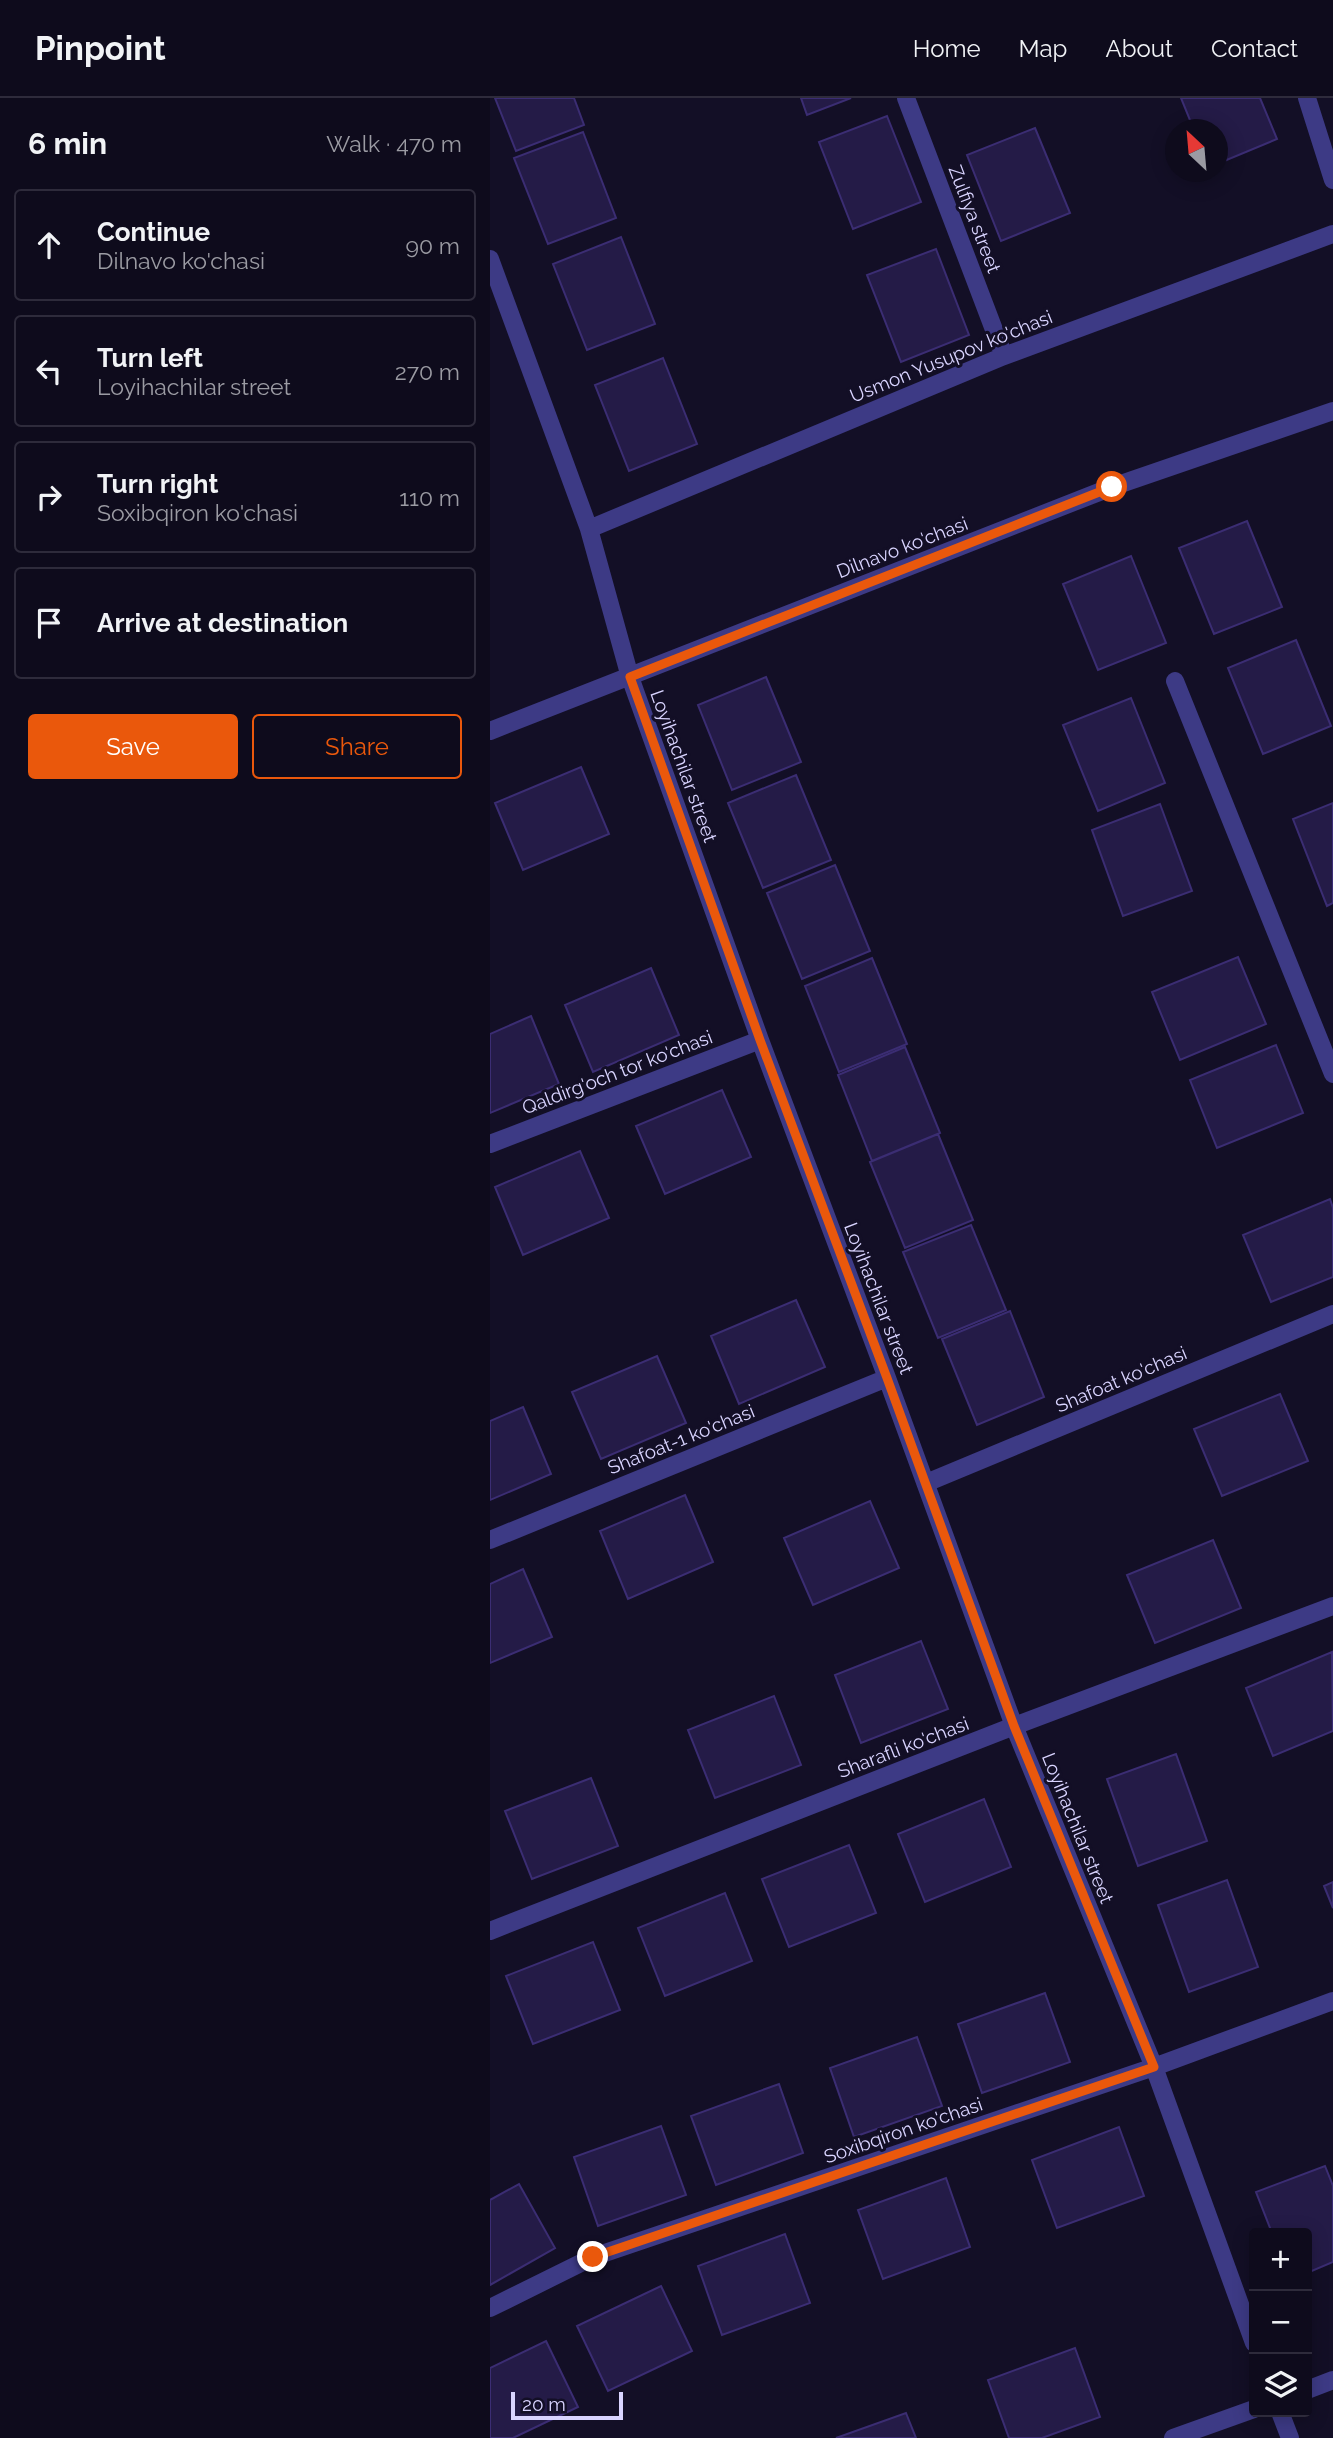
<!DOCTYPE html>
<html lang="en">
<head>
<meta charset="utf-8">
<style>
	:root { --surface:#0e0b1c; --page:#171425; --text:#f1f3f6; --muted:#9b9ba3; --line:#2e2b3b; --accent:#ea580c }
	body { margin:0; font-family:Raleway,sans-serif; background:var(--page); color:var(--text) }
	.controls { position:absolute; right:21px; bottom:21px; display:grid; overflow:hidden; border-radius:7px; box-shadow:0 4px 18px #0003 }
	.controls button { width:63px; height:63px; display:grid; place-items:center; padding:0; border:0; border-bottom:2px solid var(--line); background:var(--surface); color:var(--text); font:35px sans-serif }
	.compass { position:absolute; left:675px; top:21px; width:63px; height:63px; border-radius:50%; background:var(--surface); box-shadow:0 4px 18px #0003; rotate:334deg }
	.scale { position:absolute; left:21px; bottom:18px; width:112px; box-sizing:border-box; padding-left:7px; border:4px solid #d9d4ff; border-top:0; font-size:19px; line-height:24px; white-space:nowrap; color:#d9d4ff; -webkit-text-stroke:5px #130f26; paint-order:stroke }
	.stop { position:absolute; width:21px; height:21px; margin:-16px; border:5px solid #ea580c; border-radius:50%; background:#fff }
	.stop.end { background:#ea580c; border-color:#fff; box-shadow:0 2px 7px #0008 }
	.list { margin:0; padding:0; list-style:none }
	h2 { display:flex; justify-content:space-between; align-items:center; height:91px; margin:0; padding:0 28px; font-size:30px }
	h2 small { font-size:23px; font-weight:400; color:var(--muted) }
	.list li { display:grid; grid-template-columns:46px 1fr auto; gap:21px; align-items:center; box-sizing:border-box; height:112px; margin:0 14px 14px; padding:0 14px; border:2px solid var(--line); border-radius:7px }
	.list b { display:block; font-size:26px; white-space:nowrap }
	.list p { margin:0; font-size:23px; white-space:nowrap; color:var(--muted) }
	.list em { font-size:23px; font-style:normal; color:var(--muted) }
	.actions { display:flex; gap:14px; padding:21px 28px }
	.actions a { flex:1; padding:16px 0; border:2px solid var(--accent); border-radius:7px; text-align:center; font-size:24px; color:var(--accent) }
	.actions .main { background:var(--accent); color:#fff }
	.icon { flex:none; width:38px; height:38px; fill:none; stroke:currentColor; stroke-width:2; stroke-linecap:round; stroke-linejoin:round }
	.map { position:relative; flex:none; width:843px; height:2340px; overflow:hidden }
	header { display:flex; align-items:center; gap:42px; box-sizing:border-box; height:98px; padding:0 35px; background:var(--surface); border-bottom:2px solid var(--line) }
	header strong { font-size:33px }
	nav { display:flex; gap:38px; margin-inline-start:auto; font-size:24px }
	main { display:flex }
	aside { flex:1; background:var(--surface) }
	.map>svg:first-child { display:block }
</style>
</head>
<body>
<header>
<strong>Pinpoint</strong>
<nav><a>Home</a><a>Map</a><a>About</a><a>Contact</a></nav>
</header>
<main>
<aside>
<h2>6 min<small>Walk · 470 m</small></h2>
<ul class="list">
<li><svg class="icon" aria-label="ahead" viewBox="0 0 24 24"><path d="M12 20V5M6 11l6-6 6 6"/></svg><div><b>Continue</b><p>Dilnavo ko'chasi</p></div><em>90 m</em></li>
<li><svg class="icon" aria-label="left" viewBox="0 0 24 24"><path d="M17 20v-9H6M10 6l-5 5 5 5"/></svg><div><b>Turn left</b><p>Loyihachilar street</p></div><em>270 m</em></li>
<li><svg class="icon" aria-label="right" viewBox="0 0 24 24"><path d="M7 20v-9h11M14 6l5 5-5 5"/></svg><div><b>Turn right</b><p>Soxibqiron ko'chasi</p></div><em>110 m</em></li>
<li><svg class="icon" aria-label="arrive" viewBox="0 0 24 24"><path d="M6 21V4h12l-3 4 3 4H6"/></svg><div><b>Arrive at destination</b></div></li>
</ul>
<div class="actions"><a class="main">Save</a><a>Share</a></div>
</aside>
<div class="map">
<svg width="843" height="2340" viewBox="0 0 843 2340">
	<rect width="100%" height="100%" fill="#130f26"/>
	<path fill="#241b47" stroke="#3b2d73" stroke-width="2" d="M 5,0 L 84,0 L 94,27 L 26,53 Z
		M 311,0 L 361,0 L 317,17 Z
		M 691,0 L 770,0 L 787,41 L 727,66 L 727,32 L 704,32 Z
		M 397,18 L 431,104 L 363,131 L 329,44 Z
		M 545,30 L 580,115 L 511,143 L 477,57 Z
		M 93,34 L 126,120 L 58,146 L 24,60 Z
		M 131,139 L 165,226 L 97,252 L 63,166 Z
		M 446,151 L 479,237 L 411,264 L 377,177 Z
		M 173,260 L 207,346 L 139,373 L 105,287 Z
		M 757,423 L 792,509 L 724,536 L 689,450 Z
		M 641,458 L 676,545 L 608,572 L 573,486 Z
		M 806,542 L 841,628 L 773,656 L 738,570 Z
		M 276,579 L 311,664 L 242,692 L 208,607 Z
		M 641,600 L 675,685 L 608,713 L 573,627 Z
		M 91,669 L 119,736 L 33,772 L 5,705 Z
		M 306,677 L 341,762 L 273,790 L 238,705 Z
		M 843,705 L 843,805 L 837,808 L 803,721 Z
		M 670,706 L 702,793 L 633,818 L 602,732 Z
		M 345,767 L 380,853 L 312,881 L 277,795 Z
		M 748,859 L 776,926 L 690,962 L 662,894 Z
		M 382,860 L 417,946 L 349,974 L 315,888 Z
		M 161,870 L 189,937 L 103,974 L 75,907 Z
		M 41,918 L 69,986 L 0,1015 L 0,936 Z
		M 786,947 L 813,1015 L 727,1050 L 700,982 Z
		M 415,949 L 450,1035 L 382,1063 L 348,977 Z
		M 232,992 L 261,1059 L 175,1096 L 146,1028 Z
		M 448,1036 L 483,1122 L 415,1150 L 380,1064 Z
		M 90,1053 L 119,1120 L 33,1157 L 5,1089 Z
		M 840,1101 L 843,1110 L 843,1179 L 781,1204 L 753,1137 Z
		M 481,1127 L 516,1212 L 448,1240 L 413,1154 Z
		M 306,1202 L 335,1269 L 249,1306 L 221,1238 Z
		M 520,1213 L 554,1299 L 487,1327 L 452,1241 Z
		M 167,1258 L 196,1325 L 111,1361 L 82,1294 Z
		M 790,1296 L 818,1363 L 732,1398 L 704,1331 Z
		M 33,1309 L 61,1376 L 0,1402 L 0,1323 Z
		M 195,1397 L 223,1464 L 138,1501 L 110,1433 Z
		M 380,1403 L 409,1470 L 323,1507 L 294,1440 Z
		M 723,1442 L 751,1510 L 665,1545 L 637,1477 Z
		M 33,1471 L 62,1539 L 0,1565 L 0,1486 Z
		M 431,1543 L 458,1611 L 371,1645 L 345,1577 Z
		M 842,1554 L 843,1633 L 783,1658 L 756,1590 Z
		M 284,1598 L 311,1667 L 225,1700 L 198,1632 Z
		M 686,1656 L 717,1743 L 648,1768 L 617,1681 Z
		M 101,1680 L 128,1748 L 42,1781 L 15,1713 Z
		M 494,1701 L 521,1769 L 435,1804 L 408,1736 Z
		M 359,1747 L 386,1815 L 299,1849 L 272,1781 Z
		M 737,1782 L 768,1869 L 699,1894 L 668,1807 Z
		M 843,1784 L 843,1810 L 834,1788 Z
		M 235,1795 L 262,1863 L 175,1898 L 148,1830 Z
		M 103,1844 L 130,1912 L 43,1946 L 16,1878 Z
		M 555,1895 L 580,1964 L 492,1995 L 468,1926 Z
		M 427,1939 L 452,2008 L 364,2039 L 340,1970 Z
		M 289,1986 L 313,2055 L 226,2087 L 201,2018 Z
		M 171,2028 L 196,2097 L 108,2128 L 84,2059 Z
		M 629,2029 L 654,2098 L 567,2130 L 542,2062 Z
		M 835,2068 L 843,2088 L 843,2164 L 817,2175 L 817,2135 L 782,2135 L 766,2094 Z
		M 456,2080 L 480,2149 L 393,2181 L 368,2112 Z
		M 29,2086 L 65,2150 L 0,2187 L 0,2102 Z
		M 295,2136 L 320,2205 L 232,2237 L 208,2168 Z
		M 171,2188 L 202,2253 L 118,2293 L 87,2228 Z
		M 56,2243 L 88,2309 L 23,2340 L 0,2340 L 0,2270 Z
		M 585,2250 L 610,2319 L 552,2340 L 519,2340 L 498,2282 Z
		M 416,2315 L 426,2340 L 346,2340 Z"/>
	<g fill="none" stroke-linecap="round" stroke-linejoin="round">
		<path stroke="#3d3a85" stroke-width="18" d="M 416,0 L 514,258
			M 817,0 L 843,82
			M 0,161 L 99,431 L 140,579 L 270,942 L 397,1280 L 524,1628 L 664,1969 L 764,2245
			M 99,431 L 514,258 L 843,136
			M 685,583 L 843,976
			M 0,633 L 622,389 L 843,313
			M 0,1046 L 270,942
			M 436,1385 L 843,1216
			M 0,1442 L 397,1280
			M 0,1833 L 524,1628 L 843,1508
			M 0,2210 L 103,2159 L 664,1969 L 843,1903
			M 817,2292 L 843,2282
			M 790,2314 L 800,2340
			M 683,2340 L 764,2311"/>
	</g>
	<g fill="none" stroke-linecap="round" stroke-linejoin="round">
		<path stroke="#ea580c" stroke-width="9" d="M 103,2159 L 664,1969 L 524,1628 L 397,1280 L 270,942 L 140,579 L 622,389"/>
	</g>
	<g text-anchor="middle" dominant-baseline="central" stroke-width="6" stroke-linejoin="round" paint-order="stroke">
		<g font-size="19" fill="#d9d4ff" stroke="#130f26">
			<text transform="translate(485 121) rotate(69)">Zulfiya street</text>
			<text transform="translate(461 258) rotate(-22)">Usmon Yusupov ko'chasi</text>
			<text transform="translate(412 449) rotate(-21)">Dilnavo ko'chasi</text>
			<text transform="translate(194 668) rotate(70)">Loyihachilar street</text>
			<text transform="translate(127 974) rotate(-21)">Qaldirg'och tor ko'chasi</text>
			<text transform="translate(389 1200) rotate(69)">Loyihachilar street</text>
			<text transform="translate(631 1281) rotate(-23)">Shafoat ko'chasi</text>
			<text transform="translate(191 1341) rotate(-22)">Shafoat-1 ko'chasi</text>
			<text transform="translate(413 1649) rotate(-21)">Sharafli ko'chasi</text>
			<text transform="translate(588 1730) rotate(68)">Loyihachilar street</text>
			<text transform="translate(413 2032) rotate(-19)">Soxibqiron ko'chasi</text>
		</g>
	</g>
</svg>
<div class="controls">
<button>+</button>
<button>−</button>
<button><svg class="icon" aria-label="layers" viewBox="0 0 24 24"><path d="M12 4l9 5-9 5-9-5zM3 14l9 5 9-5"/></svg></button>
</div>
<svg class="compass" viewBox="-18 -18 36 36"><path d="M0-13l5 13h-10z" fill="#e53935"/><path d="M0 13l5-13h-10z" fill="#9b9ba3"/></svg>
<div class="scale">20 m</div>
<div class="stop" style="left:622px;top:389px"></div>
<div class="stop end" style="left:103px;top:2159px"></div>
</div>
</main>
</body>
</html>
